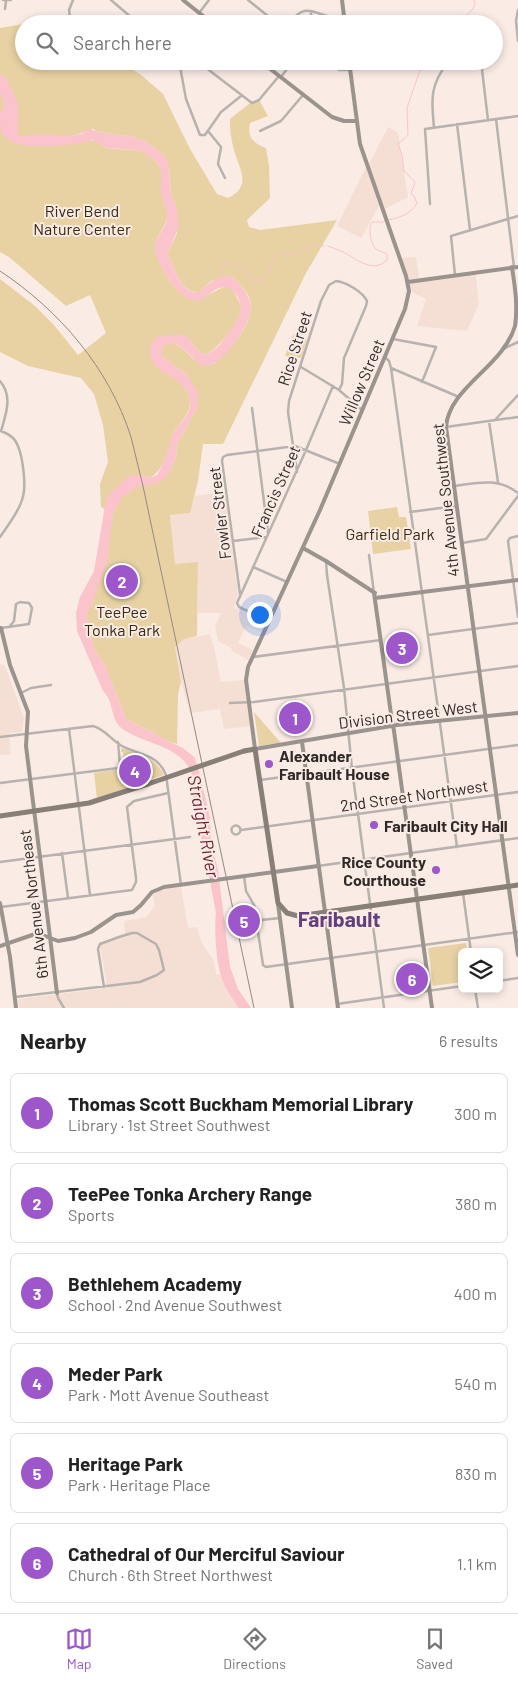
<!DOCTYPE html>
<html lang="en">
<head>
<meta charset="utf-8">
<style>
	:root { --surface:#fff; --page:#f2f2f2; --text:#222; --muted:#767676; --line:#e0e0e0; --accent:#9e57cb }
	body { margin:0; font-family:Barlow,sans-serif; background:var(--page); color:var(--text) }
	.controls { position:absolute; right:15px; bottom:15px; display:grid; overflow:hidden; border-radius:8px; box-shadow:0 2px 8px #0003 }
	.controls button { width:45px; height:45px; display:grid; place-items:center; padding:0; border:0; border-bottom:1px solid var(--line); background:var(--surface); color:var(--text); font:25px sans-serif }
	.you { position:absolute; left:259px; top:614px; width:18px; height:18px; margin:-12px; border:4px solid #fff; border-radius:50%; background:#1a73e8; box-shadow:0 0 0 8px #1a73e833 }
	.badge { display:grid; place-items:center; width:32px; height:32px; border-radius:50%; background:var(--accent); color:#fff; font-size:16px; font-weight:700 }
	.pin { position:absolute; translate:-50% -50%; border:2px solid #fff; box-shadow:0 1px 5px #0006 }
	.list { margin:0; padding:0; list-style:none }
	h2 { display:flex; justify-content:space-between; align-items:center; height:65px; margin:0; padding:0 20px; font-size:21px }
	h2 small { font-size:16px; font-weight:400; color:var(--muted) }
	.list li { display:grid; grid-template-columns:32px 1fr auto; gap:15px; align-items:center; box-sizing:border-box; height:80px; margin:0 10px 10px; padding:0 10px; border:1px solid var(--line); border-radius:8px }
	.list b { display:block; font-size:19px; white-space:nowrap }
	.list p { margin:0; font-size:16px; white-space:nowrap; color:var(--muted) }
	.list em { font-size:16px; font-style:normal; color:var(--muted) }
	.icon { flex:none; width:28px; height:28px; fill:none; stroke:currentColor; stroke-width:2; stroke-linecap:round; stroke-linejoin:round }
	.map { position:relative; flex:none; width:518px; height:1008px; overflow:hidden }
	.search { position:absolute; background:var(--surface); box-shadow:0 2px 8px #0003; left:15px; right:15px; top:15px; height:55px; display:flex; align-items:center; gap:12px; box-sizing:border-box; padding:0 18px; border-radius:28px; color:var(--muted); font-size:19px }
	.sheet { height:605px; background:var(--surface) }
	nav { display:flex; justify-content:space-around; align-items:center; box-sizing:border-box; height:70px; border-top:1px solid var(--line); background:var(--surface); font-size:14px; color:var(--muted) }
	nav a { display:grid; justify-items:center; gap:2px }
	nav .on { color:var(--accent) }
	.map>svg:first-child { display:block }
</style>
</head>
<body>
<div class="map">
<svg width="518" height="1008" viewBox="0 0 518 1008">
	<rect width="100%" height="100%" fill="#faebe5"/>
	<path fill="#f5dfd5" d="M 388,127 L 398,133 L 408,197 L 385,209 L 369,164 Z
		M 366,167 L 379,206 L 361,238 L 337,226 Z
		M 416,257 L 419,278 L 475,271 L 479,304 L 467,331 L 417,326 L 426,299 L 412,292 L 401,258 Z
		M 225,492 L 238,595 L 234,607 L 267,621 L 262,632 L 246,626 L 238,643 L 253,650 L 248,660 L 232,651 L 231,648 L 218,641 L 215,626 L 221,613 L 198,613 L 198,562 L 175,565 L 170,515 L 190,513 L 194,496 Z
		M 210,634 L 214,647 L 221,682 L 244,680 L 251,726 L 224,729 L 220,709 L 190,713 L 181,682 L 175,647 L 184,639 Z
		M 0,664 L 5,666 L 24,718 L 22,732 L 9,733 L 11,754 L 0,755 Z
		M 181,887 L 188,928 L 197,927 L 202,943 L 214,961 L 216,974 L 221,974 L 223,982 L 238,1008 L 19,1008 L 18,999 L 107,988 L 100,944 L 125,935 L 124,921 L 146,917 L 155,906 L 153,895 L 161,890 Z"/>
	<path fill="#e8d2a4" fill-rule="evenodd" d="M 24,24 L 24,61 L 117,61 L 140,74 L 163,94 L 190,149 L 217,194 L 228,198 C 253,186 239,169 234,150 C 231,140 230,130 230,119 L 250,103 L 259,100 L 268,116 L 250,123 C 247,137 253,143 266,148 L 269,166 L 270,198 L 247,220 L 249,227 L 260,230 L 337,220 L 306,273 L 223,444 L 203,444 L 198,481 L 190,513 L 170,515 L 175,564 L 198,562 L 197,636 L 184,639 L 175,647 L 181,682 L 178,694 L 177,744 L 170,742 L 126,719 L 104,664 L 94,649 L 86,615 C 102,584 106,547 113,513 L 101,507 L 100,484 L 108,462 L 103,425 L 94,394 L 81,378 L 28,366 L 0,352 L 0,279 L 35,306 L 54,325 L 78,355 L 106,333 L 90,295 L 66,306 L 9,257 L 0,252 L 0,28 ZM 93,129 L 98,132 L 134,137 L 145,141 L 163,155 L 169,170 L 171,196 L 176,205 L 177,233 L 167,255 C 178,270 175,288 198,293 L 211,281 L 232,276 C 237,282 246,290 249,297 C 258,320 230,350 214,364 L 193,359 C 187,351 181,346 172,343 L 162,347 L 162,357 L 187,375 L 198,405 L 177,445 L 176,456 L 170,472 L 146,485 L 142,475 L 150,478 C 161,472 166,457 170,445 C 171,442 171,438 173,434 C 180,422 191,415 190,399 C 188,384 168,375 157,367 L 160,336 L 175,336 L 183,334 C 192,340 195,350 205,355 C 216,351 242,320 241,309 C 241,305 239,301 237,298 C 228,276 218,293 207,295 C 195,299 180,296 173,285 C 167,278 155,257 155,248 C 155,235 166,229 167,217 C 168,209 163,203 162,195 C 160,189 163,183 163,177 C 162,166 154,158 145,153 C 133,147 120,151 108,148 C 103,147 99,142 94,141 C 88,140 78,143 71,144 L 73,136 Z
		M 293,335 L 307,339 L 301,358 L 285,356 Z
		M 397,507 L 399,517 L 406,517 L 411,549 L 373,554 L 368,511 Z
		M 254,712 L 281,743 L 259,746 Z
		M 122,748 C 140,755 155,757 164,775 L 97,798 L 94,773 L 120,769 L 122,762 L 124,761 L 123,752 L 121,752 L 121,749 Z
		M 254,912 L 254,914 L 250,921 L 251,925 L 256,931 L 240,932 L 236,915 Z
		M 466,943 L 467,952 L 462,952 L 462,982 L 433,986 L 428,948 Z"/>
	<path fill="#fbc3cc" d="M 0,73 L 1,75 L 6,77 L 19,105 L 18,134 L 23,136 L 39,134 L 73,136 L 81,134 L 90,129 L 98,132 L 134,137 L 145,141 L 163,155 L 168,162 L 171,196 L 176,205 L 179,226 L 167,255 C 178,270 175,288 197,293 C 209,285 216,274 232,276 C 240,285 251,295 251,308 C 251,323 223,366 206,366 C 196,366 192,355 185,350 C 181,346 177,345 172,343 L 162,347 L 162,357 L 187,375 L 198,392 L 198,405 L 177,445 L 176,456 L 170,472 L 163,480 L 156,484 L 139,486 L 123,496 L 113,513 L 107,562 L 93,601 L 86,615 L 94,649 L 104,664 L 126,719 L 170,742 L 183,748 L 194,757 L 198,767 L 210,818 L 211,844 L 218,870 L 230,967 L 238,989 L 251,1008 L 238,1008 C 234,1000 228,993 224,984 C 216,967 214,932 216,913 L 205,854 C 201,847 202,840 201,832 C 200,823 195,815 194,806 C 193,794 195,783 191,772 C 181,746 145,744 124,730 C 109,720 115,702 103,691 L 77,631 L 76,613 L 80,597 L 94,571 L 106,500 L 113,490 L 130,475 L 142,475 L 150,478 L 157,475 C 162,466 166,456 169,447 C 171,443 171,439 172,436 C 178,423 192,417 190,399 C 187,375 139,373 152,343 C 154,340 157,336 160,336 C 167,334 175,336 183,334 C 192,340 195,350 205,355 C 216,351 223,341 229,332 C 233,326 239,319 240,312 C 243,302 234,286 223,287 C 214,288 208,297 200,300 C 188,304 173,287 168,278 C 163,270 154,255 155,246 C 156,236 163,232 166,223 C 169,211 165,208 162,197 C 156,180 172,169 146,154 C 135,147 122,150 109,148 C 103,147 98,143 92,140 C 83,145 33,148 23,145 C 15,144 4,139 1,131 C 0,127 0,117 0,112 L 4,108 L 4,103 L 0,93 Z"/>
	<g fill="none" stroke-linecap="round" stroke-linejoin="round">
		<path stroke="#fbc3cc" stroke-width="1" d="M 457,24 L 473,9 L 475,4 L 474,0
			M 388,220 C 400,218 412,213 417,203 L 414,196 L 411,194 L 415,182 L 404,171 L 402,155 L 398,144 L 408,135 L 407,108 L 420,70 L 425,61
			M 328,246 C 333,248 338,250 343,252 C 357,259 372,274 387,260 L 387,254 C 384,252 380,252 376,249 C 370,244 368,228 372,222 L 383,222 L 385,221
			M 224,275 C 222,270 223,267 226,263 C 240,262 246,273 255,281 L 260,281 C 280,269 265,247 296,255 L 310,245 L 324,246"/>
		<path stroke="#b7b2ae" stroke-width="2.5" d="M 3,0 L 11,0
			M 111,0 L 139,24
			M 248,0 L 278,24
			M 5,9 L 6,1
			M 518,10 L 516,21 L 518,41
			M 311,11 L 311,19 L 314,24
			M 199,13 L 209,0
			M 71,24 L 69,10 L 73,0
			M 289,24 C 303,4 310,11 330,17
			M 179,61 L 186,99 L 200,135 L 205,135 L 221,112 L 241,96
			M 197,61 L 252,103 L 259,100 L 279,76
			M 326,61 L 339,70 L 350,70
			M 481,61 L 488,120
			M 281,77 L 293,61
			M 496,119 L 514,267
			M 457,124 L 470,230
			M 434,127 C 431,99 430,84 449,61
			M 208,131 L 221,147 L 218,164 L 225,178
			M 260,131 L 281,121 L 303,95
			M 430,204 L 425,129 L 518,116
			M 455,275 L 451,236 L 518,216
			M 393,339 L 436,347 L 422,382
			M 505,348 L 518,342
			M 385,357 L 389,361 L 391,368 L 457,847
			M 301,367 L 339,390
			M 391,368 L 459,397
			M 0,381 C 13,396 6,414 1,431 C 6,433 10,435 14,439 C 23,450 27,487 22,500 C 18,513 8,525 0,537
			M 252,408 L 268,533
			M 495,420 L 518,395
			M 489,421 L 498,482
			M 446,427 L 518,417
			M 297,472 L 288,412 L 289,401 L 321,301 L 329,285 L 336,281 C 346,282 363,292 367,301 L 366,306 L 344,358 L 342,384 L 339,390 L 362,410
			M 454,486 C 477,483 498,477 518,493
			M 410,512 L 456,506
			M 518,536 L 510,538 L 508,541 L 518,617
			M 233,541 L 267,537
			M 462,543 L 486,539 L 518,496
			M 369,555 L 374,593
			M 326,561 L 327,575 L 344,688 L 352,769 L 384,1008
			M 253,567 L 287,582
			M 240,594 L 222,461 L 223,457 L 227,455 L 295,446 L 340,464
			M 269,621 L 239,607 L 237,603 L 306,450 L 333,386
			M 1,628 L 29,624 L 32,608 L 29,603 L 20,602 L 16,604 L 14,621 L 10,626
			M 428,635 L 518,623
			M 253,657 L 381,640
			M 21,693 L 31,688 L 51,685
			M 230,703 L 254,702 L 518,666
			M 69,729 L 90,895
			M 0,737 L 93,726 C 105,729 111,740 122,746 C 139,755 158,754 166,775 L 181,885
			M 260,780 L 518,745
			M 0,783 L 118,768 L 120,765 L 118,742
			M231.5 830a4.5 4.5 0 1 1 9 0a4.5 4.5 0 1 1-9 0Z
			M 241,830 L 518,792
			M 62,853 L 68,898
			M 0,862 L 190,837
			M 318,866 L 518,838
			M 244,876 L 246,891 L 254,905 L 256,917
			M 463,893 L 471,952
			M 1,907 L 132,890 L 136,882 L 136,878 L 127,807 L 134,801 L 168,793
			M252.5 921a4.5 4.5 0 1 1 9 0a4.5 4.5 0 1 1-9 0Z
			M 261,920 L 280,918
			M 257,925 L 263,965 L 266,967 L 518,932
			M 499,981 L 518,978
			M 475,989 L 478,1008
			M 57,993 L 58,998 L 64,1008
			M 15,997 L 140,982 L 157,975 L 164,970 L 159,950 L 156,944 L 137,933 L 132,933 L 119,937 L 100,944 L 98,949 L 104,987
			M 337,1004 L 462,986"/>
		<path stroke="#9b948e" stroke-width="4" d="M 183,0 L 213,24
			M 342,0 L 345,24
			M 260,61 L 332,117 L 344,121 L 356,121
			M 349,61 L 360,144 L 406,276 L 409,291 L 405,309 L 320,510 L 248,667 L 246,680 L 255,749 L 397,725 L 518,713
			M 512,267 C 515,287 518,306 515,326 C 503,367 449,387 446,427 L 518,955
			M 408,282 L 518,267
			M 303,548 L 326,561 L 375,593
			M 374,593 L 392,721
			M 375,598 L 518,580
			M 1,628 L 10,665 L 28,712 L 26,746 L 57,993
			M 394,731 L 432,1008
			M 302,742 L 338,1008
			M 0,903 L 10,957 L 16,1008
			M 278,904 L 292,1008
			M 0,946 L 35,934 L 45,936 L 58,941 L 75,938 L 91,932 L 116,915 L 133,912 L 141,905 L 152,892 L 164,887 L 318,866"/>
		<path stroke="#887f78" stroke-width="5" d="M 244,751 L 255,749 L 278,903 L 287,913 L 298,916 L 518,885
			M 0,816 L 89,803 L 148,784"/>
		<path stroke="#938985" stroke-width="1" d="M 0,271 C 59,310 109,368 131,437 C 135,453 139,470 143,486 L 254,1008"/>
		<path stroke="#9b948e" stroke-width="4" d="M 392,721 L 394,731"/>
		<path stroke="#887f78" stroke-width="5" d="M 148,784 L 244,751"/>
	</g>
	<g fill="#9e57cb" stroke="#faebe5" stroke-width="2">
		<circle cx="269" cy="764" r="5"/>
		<circle cx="374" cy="825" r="5"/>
		<circle cx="436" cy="870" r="5"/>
	</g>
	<g text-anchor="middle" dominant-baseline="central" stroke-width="4" stroke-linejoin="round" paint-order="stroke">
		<g font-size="16" fill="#372a10" stroke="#faebe5">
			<text x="82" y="210">River Bend<tspan x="82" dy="18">Nature Center</tspan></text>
			<text x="390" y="533">Garfield Park</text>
			<text x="122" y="611">TeePee<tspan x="122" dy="18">Tonka Park</tspan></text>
		</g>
		<g font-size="16" fill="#2f2a28" stroke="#faebe5">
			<text transform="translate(294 348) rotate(-72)">Rice Street</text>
			<text transform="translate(361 382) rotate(-67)">Willow Street</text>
			<text transform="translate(275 491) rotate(-66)">Francis Street</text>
			<text transform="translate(445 500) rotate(-96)">4th Avenue Southwest</text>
			<text transform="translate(219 513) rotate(-97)">Fowler Street</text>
			<text transform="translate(408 714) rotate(-7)">Division Street West</text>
			<text transform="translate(414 795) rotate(-8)">2nd Street Northwest</text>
			<text transform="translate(33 904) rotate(-97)">6th Avenue Northeast</text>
		</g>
		<g font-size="16" font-weight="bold" fill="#2f2a28" stroke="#faebe5" text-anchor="start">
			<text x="279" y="755">Alexander<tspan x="279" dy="18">Faribault House</tspan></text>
			<text x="384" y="825">Faribault City Hall</text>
			<text x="426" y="861" text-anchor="end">Rice County<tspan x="426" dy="18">Courthouse</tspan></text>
		</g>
		<g font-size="18" font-style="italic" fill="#6b1e33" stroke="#faebe5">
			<text transform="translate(204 826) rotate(79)">Straight River</text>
		</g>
		<g font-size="21" font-weight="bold" fill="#63407b" stroke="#faebe5">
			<text x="339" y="918">Faribault</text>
		</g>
	</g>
</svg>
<div class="controls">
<button><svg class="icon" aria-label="layers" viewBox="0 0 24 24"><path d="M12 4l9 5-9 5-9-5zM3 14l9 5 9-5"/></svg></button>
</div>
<div class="you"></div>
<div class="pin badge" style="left:295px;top:718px">1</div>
<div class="pin badge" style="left:122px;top:581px">2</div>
<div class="pin badge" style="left:402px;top:648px">3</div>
<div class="pin badge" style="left:135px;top:771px">4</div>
<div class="pin badge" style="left:244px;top:921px">5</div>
<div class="pin badge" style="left:412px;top:979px">6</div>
<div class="search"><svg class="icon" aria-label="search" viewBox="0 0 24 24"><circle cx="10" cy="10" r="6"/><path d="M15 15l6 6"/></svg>Search here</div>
</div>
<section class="sheet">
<h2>Nearby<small>6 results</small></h2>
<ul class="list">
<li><span class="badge">1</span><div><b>Thomas Scott Buckham Memorial Library</b><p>Library · 1st Street Southwest</p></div><em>300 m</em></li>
<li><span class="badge">2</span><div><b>TeePee Tonka Archery Range</b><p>Sports</p></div><em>380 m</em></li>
<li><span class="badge">3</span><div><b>Bethlehem Academy</b><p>School · 2nd Avenue Southwest</p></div><em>400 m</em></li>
<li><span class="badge">4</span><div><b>Meder Park</b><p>Park · Mott Avenue Southeast</p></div><em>540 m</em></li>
<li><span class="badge">5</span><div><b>Heritage Park</b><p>Park · Heritage Place</p></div><em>830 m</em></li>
<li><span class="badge">6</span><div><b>Cathedral of Our Merciful Saviour</b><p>Church · 6th Street Northwest</p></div><em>1.1 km</em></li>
</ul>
</section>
<nav>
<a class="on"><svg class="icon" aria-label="map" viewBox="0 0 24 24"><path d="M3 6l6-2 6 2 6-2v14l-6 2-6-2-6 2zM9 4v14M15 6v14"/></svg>Map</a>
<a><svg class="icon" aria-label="directions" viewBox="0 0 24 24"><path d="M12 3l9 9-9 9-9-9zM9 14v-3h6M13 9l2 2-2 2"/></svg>Directions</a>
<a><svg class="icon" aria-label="saved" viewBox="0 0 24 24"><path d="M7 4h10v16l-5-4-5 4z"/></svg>Saved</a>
</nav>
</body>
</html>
